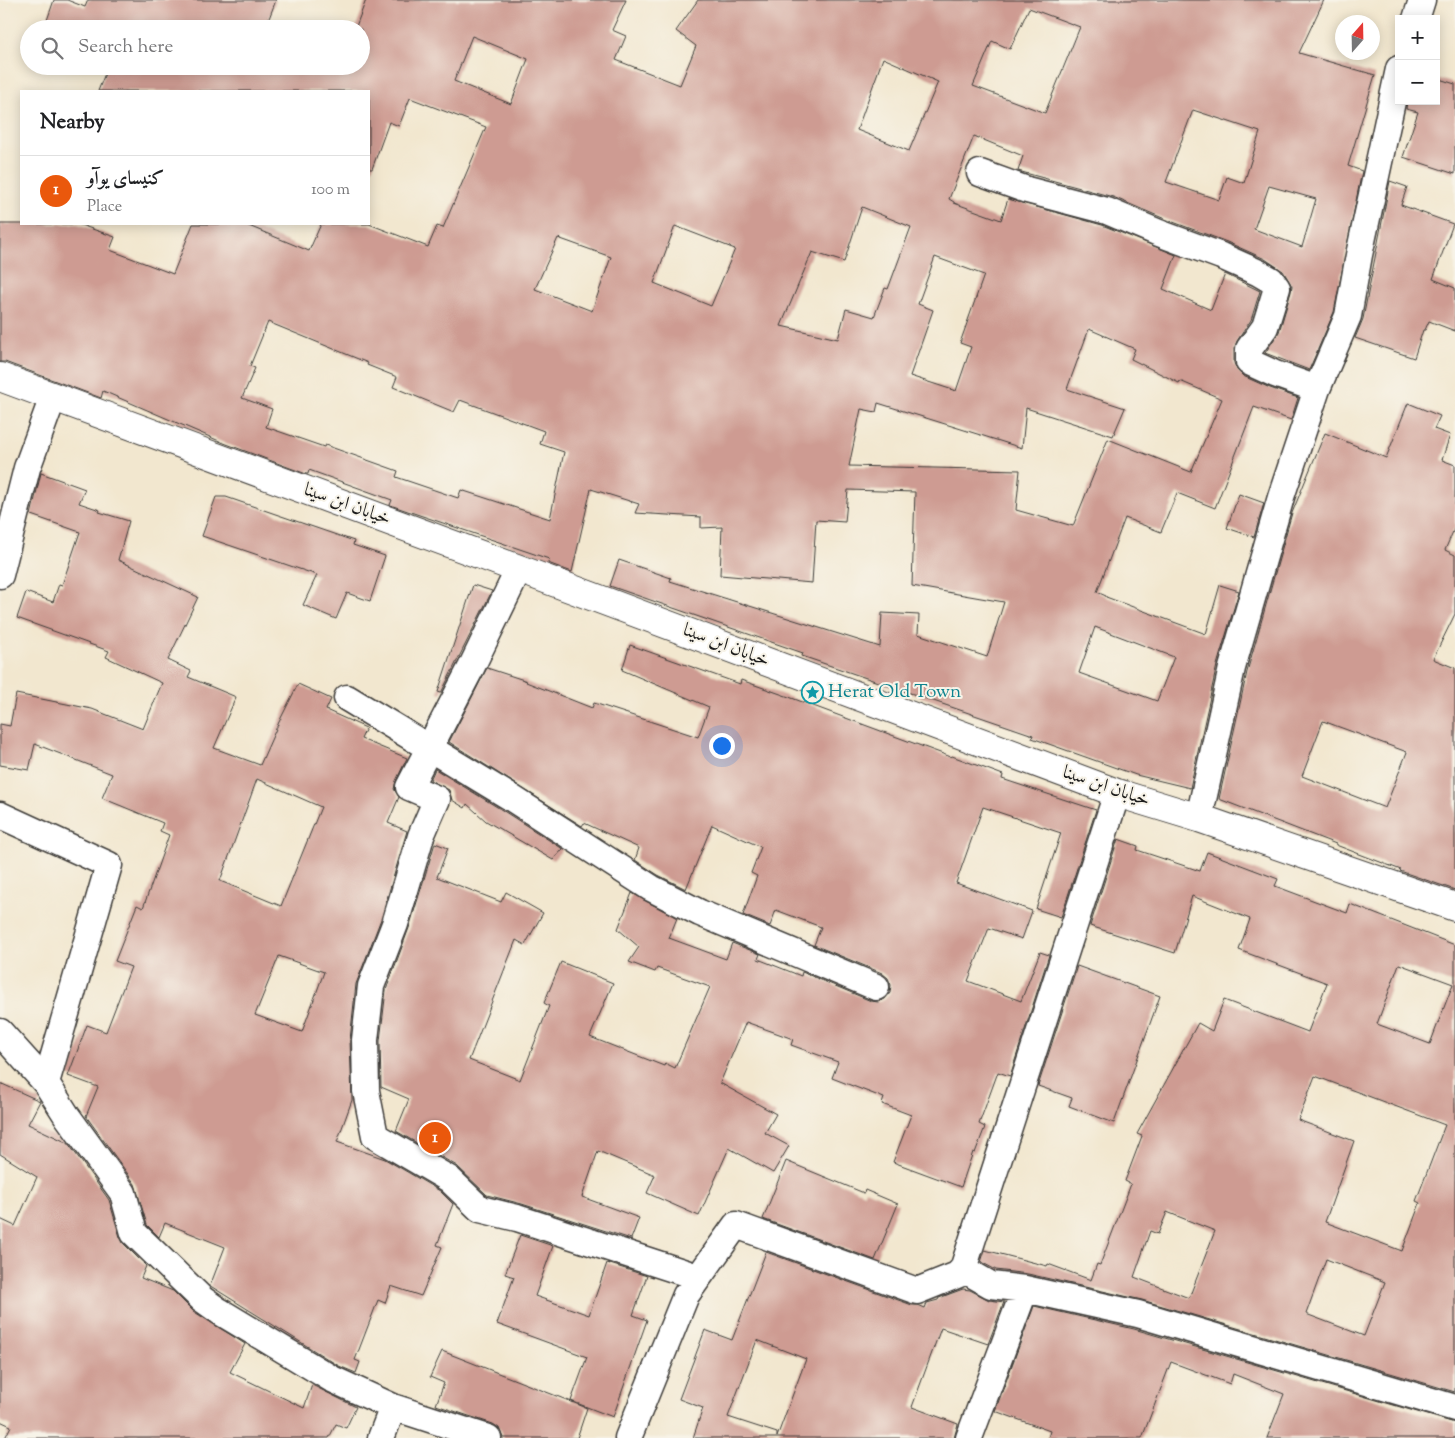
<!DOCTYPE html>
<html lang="en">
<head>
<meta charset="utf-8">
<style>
	:root { --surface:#fff; --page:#f6f6f6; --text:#202124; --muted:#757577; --line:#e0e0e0; --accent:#ea580c }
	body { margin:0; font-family:"Sorts Mill Goudy",Amiri,serif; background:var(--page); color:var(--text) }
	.controls { position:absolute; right:15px; top:15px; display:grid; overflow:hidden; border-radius:0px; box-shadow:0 2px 12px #0003 }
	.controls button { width:45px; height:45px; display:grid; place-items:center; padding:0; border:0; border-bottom:1px solid var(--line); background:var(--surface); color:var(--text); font:25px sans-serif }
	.compass { position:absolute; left:1335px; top:15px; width:45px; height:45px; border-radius:50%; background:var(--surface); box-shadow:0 2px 12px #0003; rotate:20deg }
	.you { position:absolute; left:721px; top:745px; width:18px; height:18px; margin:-12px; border:4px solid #fff; border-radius:50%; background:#1a73e8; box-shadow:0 0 0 8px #1a73e833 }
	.badge { display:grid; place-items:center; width:32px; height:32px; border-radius:50%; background:var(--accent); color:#fff; font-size:16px; font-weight:700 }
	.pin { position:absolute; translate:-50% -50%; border:2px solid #fff; box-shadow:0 1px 5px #0006 }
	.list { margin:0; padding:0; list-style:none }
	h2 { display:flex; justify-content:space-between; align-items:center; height:65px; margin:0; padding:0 20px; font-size:21px }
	h2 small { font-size:16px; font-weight:400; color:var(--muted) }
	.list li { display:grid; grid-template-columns:32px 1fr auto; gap:15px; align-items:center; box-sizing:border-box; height:70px; padding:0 20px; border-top:1px solid var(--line) }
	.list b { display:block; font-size:19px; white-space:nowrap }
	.list p { margin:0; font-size:16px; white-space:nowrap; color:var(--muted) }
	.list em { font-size:16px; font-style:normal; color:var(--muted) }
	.icon { flex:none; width:28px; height:28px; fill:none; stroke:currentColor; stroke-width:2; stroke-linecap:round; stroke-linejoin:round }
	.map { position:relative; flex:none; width:1455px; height:1438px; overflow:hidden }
	.search { position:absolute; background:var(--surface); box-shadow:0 2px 12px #0003; left:20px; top:20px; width:350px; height:55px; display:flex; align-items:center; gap:12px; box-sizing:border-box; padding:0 18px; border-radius:28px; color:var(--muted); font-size:19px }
	.panel { position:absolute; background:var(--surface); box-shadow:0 2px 12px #0003; left:20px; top:90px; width:350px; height:135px; border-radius:0px }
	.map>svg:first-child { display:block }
</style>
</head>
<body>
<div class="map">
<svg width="1455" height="1438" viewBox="0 0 1455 1438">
	<rect width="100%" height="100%" fill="#f7f3e8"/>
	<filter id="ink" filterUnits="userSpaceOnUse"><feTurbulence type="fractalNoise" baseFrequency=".02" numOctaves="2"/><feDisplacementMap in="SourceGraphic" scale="10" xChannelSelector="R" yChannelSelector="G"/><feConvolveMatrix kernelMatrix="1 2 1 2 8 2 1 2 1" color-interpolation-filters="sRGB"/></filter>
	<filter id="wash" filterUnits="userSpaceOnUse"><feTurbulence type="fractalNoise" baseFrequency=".0096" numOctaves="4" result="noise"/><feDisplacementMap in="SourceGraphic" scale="20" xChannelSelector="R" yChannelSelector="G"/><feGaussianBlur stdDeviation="1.12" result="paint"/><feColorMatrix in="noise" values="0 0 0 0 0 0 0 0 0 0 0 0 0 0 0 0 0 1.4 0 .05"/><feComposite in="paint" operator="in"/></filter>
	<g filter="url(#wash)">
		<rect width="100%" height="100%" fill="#f2e7cf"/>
		<g id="blocks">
			<path fill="#ce9b92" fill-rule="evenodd" d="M 54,0 L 67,0 L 85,7 L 88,0 L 276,0 L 265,29 L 44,29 Z
				M 366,0 L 626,0 L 612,30 L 626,36 L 616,60 L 680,85 L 696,46 L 676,31 L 698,0 L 1324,0 L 1299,53 L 1375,75 L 1348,166 L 1362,171 L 1334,312 L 1309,370 L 1265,353 L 1279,332 L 1291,292 L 1292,286 L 1283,271 L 1265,259 L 1227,242 L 1165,219 L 1113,197 L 1018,171 L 1023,156 L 974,136 L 949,199 L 954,202 L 954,203 L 1001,220 L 1008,199 L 1102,225 L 1176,255 L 1163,289 L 1211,310 L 1225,274 L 1260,291 L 1251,320 L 1237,341 L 1234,349 L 1234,363 L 1237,370 L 1243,376 L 1270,388 L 1298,398 L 1291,420 L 1254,407 L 1215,508 L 1177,493 L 1161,532 L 1125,518 L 1097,592 L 1106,596 L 1106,597 L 1206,634 L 1220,585 L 1239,591 L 1217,665 L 1190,788 L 1136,775 L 1032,738 L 1033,735 L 802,656 L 803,653 L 610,586 L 619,560 L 671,578 L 670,581 L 880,647 L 882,613 L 919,615 L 918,634 L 987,657 L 1004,602 L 912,586 L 915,492 L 848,490 L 845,522 L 816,520 L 812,583 L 720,575 L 722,527 L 701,528 L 701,517 L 635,513 L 639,504 L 591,489 L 572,572 L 548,563 L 549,559 L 390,505 L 392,500 L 309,470 L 308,474 L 306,474 L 224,443 L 103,391 L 101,398 L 5,362 L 0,362 L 0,224 L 78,224 L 115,237 L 110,250 L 173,274 L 193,224 L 244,224 L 309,251 L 321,224 L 369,224 L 428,247 L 437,226 L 443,228 L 486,127 L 410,98 L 399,126 L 389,122 L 372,169 L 369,169 L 369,91 L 98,91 L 108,66 L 361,66 L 361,29 L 355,29 ZM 1029,8 L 1080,27 L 1045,113 L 973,86 L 992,41 L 1010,49 ZM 472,36 L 528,59 L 511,104 L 454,81 ZM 883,58 L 938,82 L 909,151 L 857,130 ZM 1193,110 L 1260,132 L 1244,183 L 1227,177 L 1219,200 L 1166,182 ZM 1269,186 L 1316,199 L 1302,247 L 1254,229 ZM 862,207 L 911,227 L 888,289 L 885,288 L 874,317 L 846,309 L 838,339 L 781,326 L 812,252 L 844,262 ZM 675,226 L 735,249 L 711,306 L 654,283 ZM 558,238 L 611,257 L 592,311 L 535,289 ZM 935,257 L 984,275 L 960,343 L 971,347 L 956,391 L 910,376 L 933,310 L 918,304 ZM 268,322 L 368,363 L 367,365 L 397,377 L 393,387 L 454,412 L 460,400 L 544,431 L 540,444 L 564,452 L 550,519 L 461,490 L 458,498 L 396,477 L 398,471 L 325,445 L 324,447 L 266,427 L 272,409 L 242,398 L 255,368 L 250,366 ZM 1089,329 L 1135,349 L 1131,359 L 1179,383 L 1180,381 L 1222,399 L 1191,472 L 1108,439 L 1073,526 L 1016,510 L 1020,470 L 849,466 L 861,409 L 876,412 L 878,403 L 1022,448 L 1026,408 L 1113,436 L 1125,408 L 1067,389 ZM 1095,627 L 1174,657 L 1157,701 L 1079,673 Z
				M 1436,78 L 1455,84 L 1455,174 L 1403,157 L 1418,112 L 1406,109 L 1407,101 L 1436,101 Z
				M 1390,181 L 1407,187 L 1401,205 L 1453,224 L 1433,279 L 1455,288 L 1455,331 L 1429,321 L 1425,330 L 1423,330 L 1414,358 L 1355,338 L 1363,319 Z
				M 1408,403 L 1440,416 L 1434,429 L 1450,435 L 1442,460 L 1455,465 L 1455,527 L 1445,550 L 1455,555 L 1455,614 L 1433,659 L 1455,668 L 1455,890 L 1400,871 L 1401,870 L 1336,845 L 1336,844 L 1219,799 L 1247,672 L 1292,513 L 1325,433 L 1386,458 ZM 1323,721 L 1407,752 L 1385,808 L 1302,776 Z
				M 41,473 L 85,489 L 79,503 L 100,510 L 99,512 L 129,521 L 118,560 L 198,597 L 168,660 L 191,671 L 188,677 L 236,697 L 214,748 L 260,765 L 279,722 L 298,684 L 331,699 L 326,710 L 366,728 L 361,739 L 407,758 L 396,781 L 394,789 L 399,797 L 388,823 L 407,831 L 381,919 L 356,984 L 350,1040 L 352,1100 L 337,1142 L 385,1159 L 440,1191 L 453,1204 L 437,1245 L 442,1247 L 421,1296 L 391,1286 L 385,1303 L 378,1300 L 355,1360 L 360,1362 L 356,1373 L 339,1366 L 212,1287 L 210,1286 L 225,1247 L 165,1223 L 159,1237 L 147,1225 L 135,1184 L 86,1116 L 98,1087 L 68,1076 L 87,1025 L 106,1032 L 131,967 L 115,961 L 137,905 L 143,908 L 169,835 L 160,831 L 163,823 L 102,798 L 112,774 L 35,744 L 29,770 L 0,765 L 0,724 L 10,726 L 16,694 L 92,709 L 143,729 L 162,683 L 106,657 L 109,651 L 17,618 L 26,592 L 53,602 L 59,584 L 62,585 L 80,532 L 31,515 ZM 257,779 L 321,807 L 281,906 L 220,881 ZM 279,956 L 324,972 L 302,1032 L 255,1015 Z
				M 1239,494 L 1264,503 L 1254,537 L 1227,528 Z
				M 216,497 L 226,497 L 354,541 L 353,545 L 385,556 L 370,601 L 347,593 L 336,619 L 303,605 L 317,575 L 202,536 Z
				M 473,585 L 492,591 L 441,693 L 438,692 Z
				M 630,645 L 740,684 L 741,680 L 789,697 L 951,757 L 952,756 L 1003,775 L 1002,779 L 1096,810 L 1061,917 L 1036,909 L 1061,833 L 983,807 L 956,883 L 1032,911 L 1022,939 L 989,928 L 968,981 L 1021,1001 L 1040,952 L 1049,955 L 1010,1076 L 998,1072 L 979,1124 L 985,1127 L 975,1153 L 973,1152 L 961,1187 L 893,1162 L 911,1115 L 882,1104 L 884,1098 L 832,1078 L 838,1062 L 791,1045 L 793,1039 L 746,1022 L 720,1083 L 776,1114 L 765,1133 L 789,1146 L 773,1173 L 729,1148 L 699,1216 L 647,1193 L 655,1175 L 598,1151 L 582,1197 L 639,1218 L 631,1239 L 522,1204 L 487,1195 L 457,1166 L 396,1131 L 409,1099 L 381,1087 L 380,1041 L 386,990 L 409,928 L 435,843 L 448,848 L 437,877 L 501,902 L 506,892 L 543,913 L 525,945 L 516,940 L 469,1060 L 520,1080 L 549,1006 L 544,1003 L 561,962 L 613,983 L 590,1037 L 664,1066 L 665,1063 L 675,1068 L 710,987 L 657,968 L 655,972 L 629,962 L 639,947 L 618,929 L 632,893 L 677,918 L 669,938 L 726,959 L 732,943 L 760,954 L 758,959 L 801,976 L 802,972 L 871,1001 L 878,1002 L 885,999 L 890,993 L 891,985 L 888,978 L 882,973 L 814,945 L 821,927 L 776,910 L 770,926 L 743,915 L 757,876 L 751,873 L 761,847 L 712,825 L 686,889 L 658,875 L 635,860 L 639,848 L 584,823 L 582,826 L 449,742 L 487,668 L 527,681 L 526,682 L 592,708 L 594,703 L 698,737 L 709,707 L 622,670 Z
				M 435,769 L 502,810 L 563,849 L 553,860 L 486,821 L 467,804 L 465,808 L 452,800 L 449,790 L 430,780 Z
				M 1118,839 L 1138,846 L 1137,850 L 1200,871 L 1207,852 L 1278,879 L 1275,886 L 1347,913 L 1350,904 L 1455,945 L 1455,1392 L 1142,1300 L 1028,1274 L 996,1270 L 981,1262 L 985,1250 L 1047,1266 L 1048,1264 L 1091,1280 L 1097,1264 L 1100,1265 L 1131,1184 L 1125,1181 L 1142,1136 L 1137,1134 L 1198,1023 L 1212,1031 L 1224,1000 L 1308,1032 L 1327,983 L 1239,950 L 1250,919 L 1192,896 L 1175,953 L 1090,926 ZM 1399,964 L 1453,984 L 1430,1044 L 1377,1024 ZM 1315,1076 L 1445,1125 L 1416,1201 L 1420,1203 L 1402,1251 L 1325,1222 L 1354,1141 L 1298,1120 ZM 1167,1212 L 1215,1231 L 1189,1298 L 1134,1277 L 1150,1231 L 1158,1234 ZM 1326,1259 L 1385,1282 L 1364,1336 L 1306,1314 Z
				M 1077,966 L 1160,996 L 1114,1123 L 1069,1106 L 1072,1098 L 1038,1086 Z
				M 0,1083 L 40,1101 L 28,1124 L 68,1143 L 109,1200 L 120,1237 L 123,1243 L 146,1266 L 141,1278 L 173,1291 L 193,1311 L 245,1344 L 230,1372 L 304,1408 L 312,1385 L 356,1407 L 346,1428 L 336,1424 L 329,1438 L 5,1438 L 11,1426 L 0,1421 L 0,1219 L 15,1226 L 37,1177 L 0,1154 Z
				M 786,1161 L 864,1193 L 865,1190 L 898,1204 L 875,1260 L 763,1219 Z
				M 520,1235 L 553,1246 L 535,1296 L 589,1315 L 607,1263 L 647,1276 L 633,1315 L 647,1320 L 613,1417 L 571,1401 L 587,1357 L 497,1324 L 514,1277 L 505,1274 Z
				M 766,1252 L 912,1305 L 918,1305 L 925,1308 L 927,1303 L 938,1300 L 939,1298 L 963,1289 L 970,1290 L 989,1300 L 1004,1302 L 988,1344 L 941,1328 L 912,1407 L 958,1424 L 954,1438 L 693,1438 L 703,1408 L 679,1399 L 705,1330 L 732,1340 ZM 757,1340 L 806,1359 L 777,1437 L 777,1433 L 728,1417 Z
				M 1034,1306 L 1134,1329 L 1455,1423 L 1455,1438 L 1267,1438 L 1284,1394 L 1233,1374 L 1230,1384 L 1171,1362 L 1142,1438 L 1048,1438 L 1050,1431 L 995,1411 Z
				M 442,1351 L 587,1408 L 577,1438 L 503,1438 L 499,1428 L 493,1424 L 436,1405 L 444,1383 L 430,1377 Z"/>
		</g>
	</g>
	<g filter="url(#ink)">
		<use href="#blocks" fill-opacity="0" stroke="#3c3a37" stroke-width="1"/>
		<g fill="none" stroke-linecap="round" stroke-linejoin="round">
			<defs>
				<path id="minor" d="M 1416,19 L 1422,0
					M 980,173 L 1027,190 L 1107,211 L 1159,233 L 1221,256 L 1259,273 L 1271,280 L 1277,288 L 1265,327 L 1249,349 L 1249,362 L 1275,374 L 1317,389
					M 519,569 L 471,668 L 409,787 L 437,799 L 421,836 L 395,924 L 371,986 L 365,1040 L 366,1091 L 375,1136 L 449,1179 L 480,1209 L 517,1218 L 698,1277
					M 0,575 L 27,468 L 53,397
					M 347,698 L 510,797 L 651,888 L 700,913 L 876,987
					M 0,815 L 109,865 L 46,1083
					M 1199,818 L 1232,668 L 1281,497 L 1317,389 L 1348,316 L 1359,255 L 1399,69
					M 0,1032 L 46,1083 L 67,1116 L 123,1193 L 134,1233 L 202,1299 L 219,1311 L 332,1379 L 393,1407 L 488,1438
					M 1025,1289 L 1138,1314 L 1455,1408
					M 381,1438 L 393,1407
					M 628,1438 L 686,1295 L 736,1225 L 917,1291 L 957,1275 L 963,1269
					M 969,1438 L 1025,1289 L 991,1285 L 963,1269 L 1117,793"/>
				<path id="tertiary" d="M 0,377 L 519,569 L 1117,793 L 1199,818 L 1455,907"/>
			</defs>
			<use href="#minor" stroke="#3c3a37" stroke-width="29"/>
			<use href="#tertiary" stroke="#3c3a37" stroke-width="30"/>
			<use href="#minor" stroke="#fff" stroke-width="26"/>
			<use href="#tertiary" stroke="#fff" stroke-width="28"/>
		</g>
	</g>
	<defs>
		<symbol id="sight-ring" viewBox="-11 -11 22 22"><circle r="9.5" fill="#f7f3e8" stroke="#0f9aa8" stroke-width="1.5"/><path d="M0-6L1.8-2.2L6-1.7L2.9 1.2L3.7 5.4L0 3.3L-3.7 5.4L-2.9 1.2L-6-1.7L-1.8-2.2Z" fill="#0f9aa8"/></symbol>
	</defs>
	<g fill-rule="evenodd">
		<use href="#sight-ring" x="800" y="680" width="25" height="25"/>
	</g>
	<g text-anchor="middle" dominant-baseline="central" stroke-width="4" stroke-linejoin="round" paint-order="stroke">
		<g font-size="19" fill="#1c1c1c" stroke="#f7f3e8">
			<text transform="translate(347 505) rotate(20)">خیابان ابن سینا</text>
			<text transform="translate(726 646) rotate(21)">خیابان ابن سینا</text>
			<text transform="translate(1106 787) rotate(19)">خیابان ابن سینا</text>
		</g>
		<g font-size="19" fill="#0d838f" stroke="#f7f3e8" text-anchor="start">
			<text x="828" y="692">Herat Old Town</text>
		</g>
	</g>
</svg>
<div class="controls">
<button>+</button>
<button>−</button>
</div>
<svg class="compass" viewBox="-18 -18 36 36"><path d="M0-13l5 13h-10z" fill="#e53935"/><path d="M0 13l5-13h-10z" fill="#757577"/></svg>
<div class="you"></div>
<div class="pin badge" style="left:435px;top:1138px">1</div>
<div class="search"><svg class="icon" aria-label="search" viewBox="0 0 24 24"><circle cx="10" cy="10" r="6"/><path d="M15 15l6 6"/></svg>Search here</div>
<section class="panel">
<h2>Nearby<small></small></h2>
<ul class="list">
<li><span class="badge">1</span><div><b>کنیسای یوآو</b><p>Place</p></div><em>100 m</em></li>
</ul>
</section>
</div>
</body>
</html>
